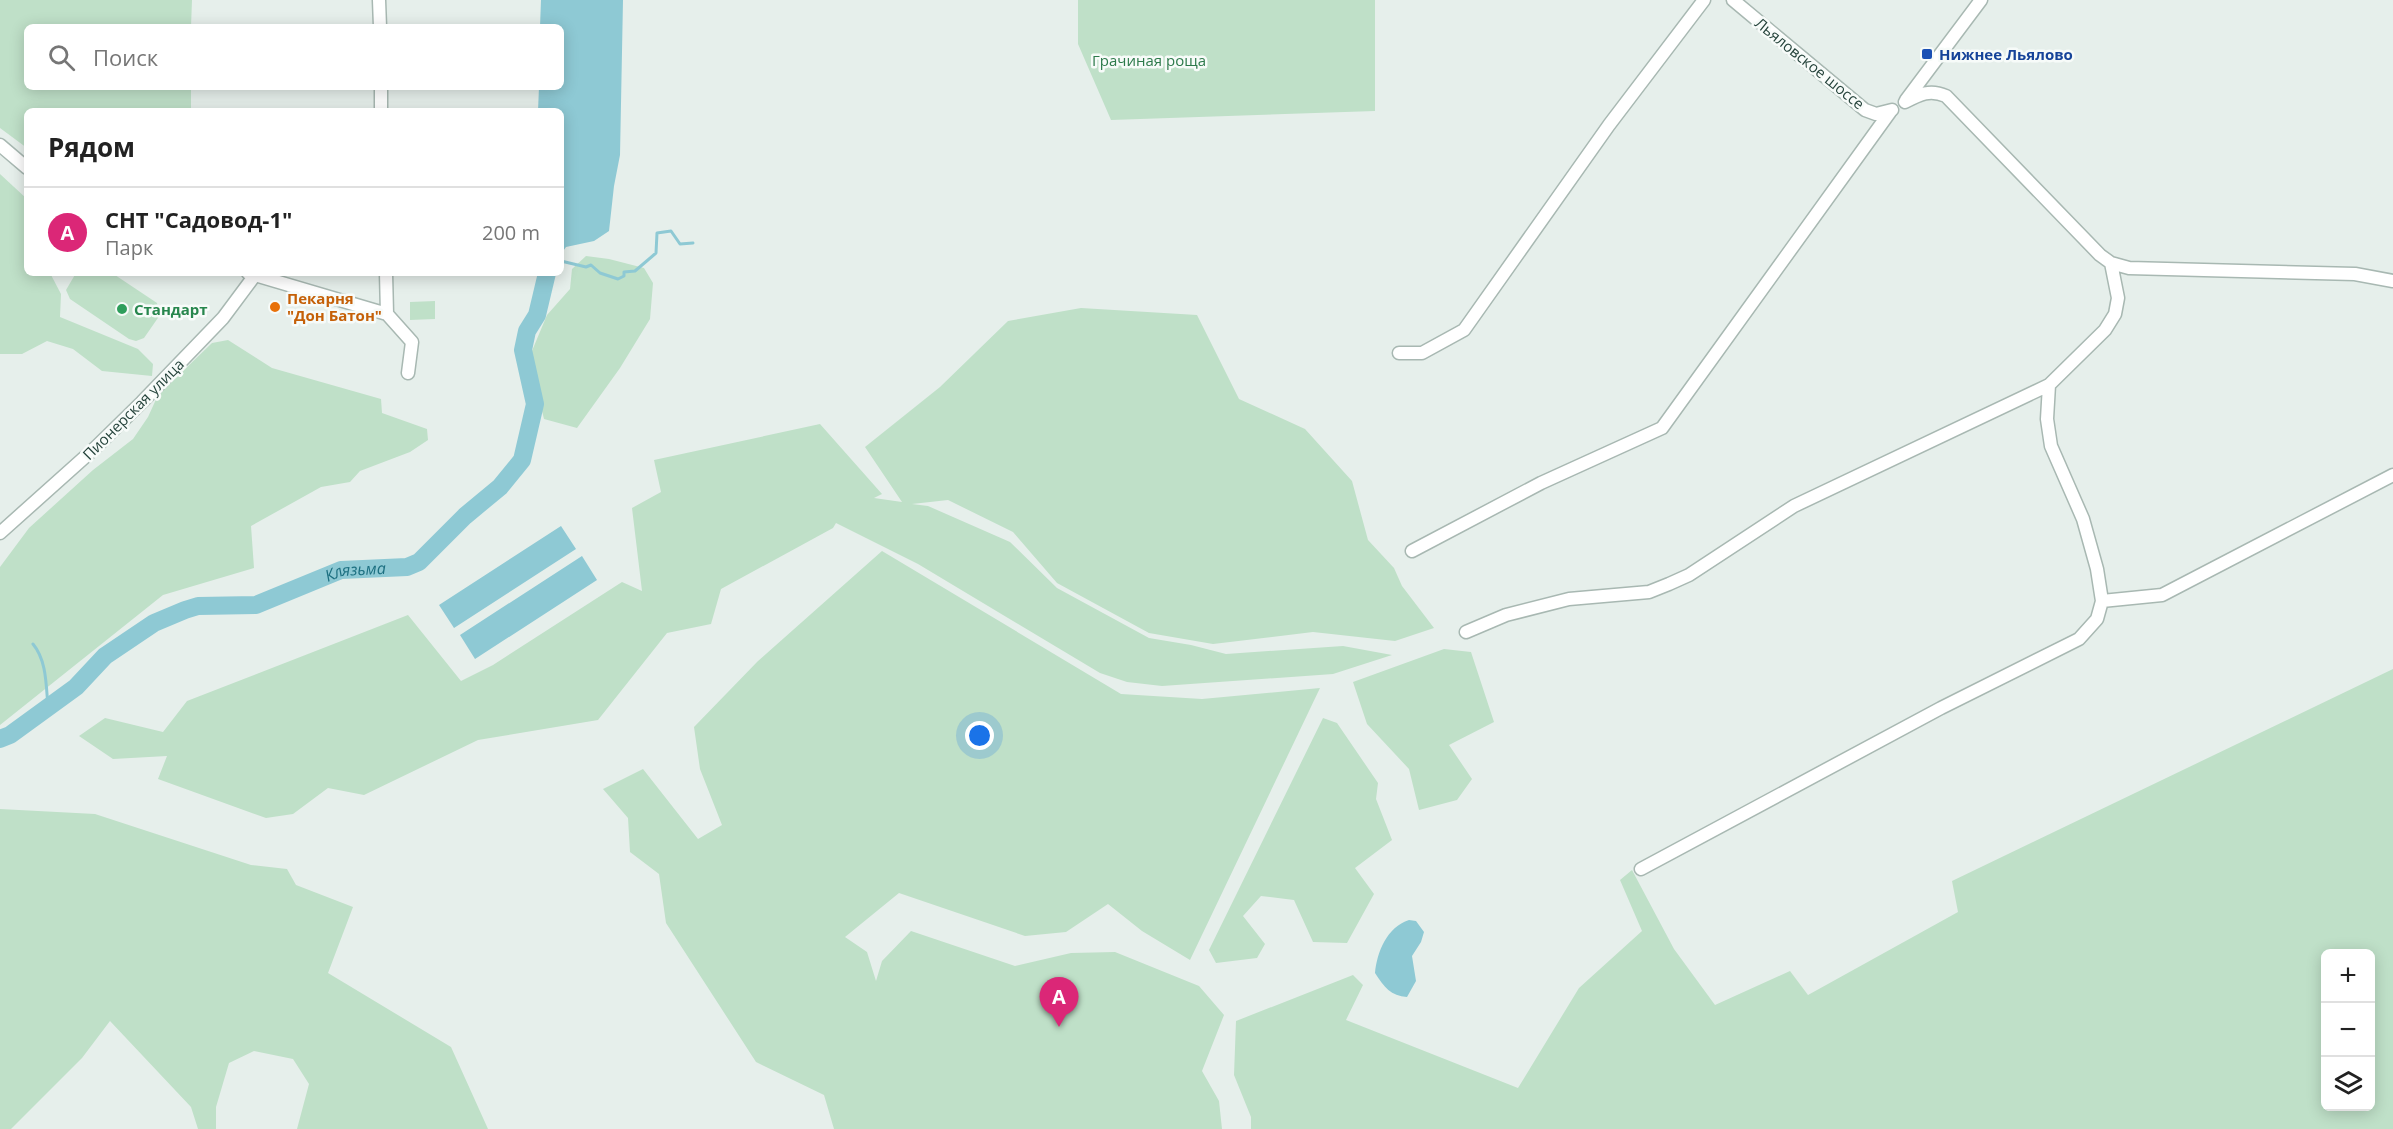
<!DOCTYPE html>
<html lang="ru">
<head>
<meta charset="utf-8">
<style>
	:root { --surface:#fff; --page:#f2f2f2; --text:#222; --muted:#767676; --line:#e0e0e0; --accent:#db2777 }
	body { margin:0; font-family:"Open Sans",sans-serif; background:var(--page); color:var(--text) }
	.controls { position:absolute; right:18px; bottom:18px; display:grid; overflow:hidden; border-radius:9px; box-shadow:0 3px 15px #0003 }
	.controls button { width:54px; height:54px; display:grid; place-items:center; padding:0; border:0; border-bottom:2px solid var(--line); background:var(--surface); color:var(--text); font:30px sans-serif }
	.you { position:absolute; left:980px; top:736px; width:21px; height:21px; margin:-15px; border:4px solid #fff; border-radius:50%; background:#1a73e8; box-shadow:0 0 0 9px #1a73e833 }
	.badge { display:grid; place-items:center; width:39px; height:39px; border-radius:50%; background:var(--accent); color:#fff; font-size:20px; font-weight:700 }
	.pin { position:absolute; translate:-50% -50px; filter:drop-shadow(0 2px 3px #0008) }
	.pin::after { content:''; position:absolute; top:32px; width:21px; height:18px; background:inherit; clip-path:polygon(0 0,100% 0,50% 100%) }
	.list { margin:0; padding:0; list-style:none }
	h2 { display:flex; justify-content:space-between; align-items:center; height:78px; margin:0; padding:0 24px; font-size:26px }
	h2 small { font-size:20px; font-weight:400; color:var(--muted) }
	.list li { display:grid; grid-template-columns:39px 1fr auto; gap:18px; align-items:center; box-sizing:border-box; height:90px; padding:0 24px; border-top:2px solid var(--line) }
	.list b { display:block; font-size:22px; white-space:nowrap }
	.list p { margin:0; font-size:20px; white-space:nowrap; color:var(--muted) }
	.list em { font-size:20px; font-style:normal; color:var(--muted) }
	.icon { flex:none; width:33px; height:33px; fill:none; stroke:currentColor; stroke-width:2; stroke-linecap:round; stroke-linejoin:round }
	.map { position:relative; flex:none; width:2393px; height:1129px; overflow:hidden }
	.search { position:absolute; background:var(--surface); box-shadow:0 3px 15px #0003; left:24px; top:24px; width:540px; height:66px; display:flex; align-items:center; gap:15px; box-sizing:border-box; padding:0 21px; border-radius:9px; color:var(--muted); font-size:22px }
	.panel { position:absolute; background:var(--surface); box-shadow:0 3px 15px #0003; left:24px; top:108px; width:540px; height:168px; border-radius:9px }
	.map>svg:first-child { display:block }
</style>
</head>
<body>
<div class="map">
<svg width="2393" height="1129" viewBox="0 0 2393 1129">
	<rect width="100%" height="100%" fill="#e6efeb"/>
	<path fill="#bfe0c8" fill-rule="evenodd" d="M 0,0 L 192,0 L 191,27 L 27,27 L 27,87 L 191,87 L 191,111 L 27,111 L 27,148 L 0,128 Z
		M 1078,0 L 1375,0 L 1375,111 L 1111,120 L 1078,44 Z
		M 0,174 L 27,199 L 27,273 L 50,273 L 61,294 L 60,317 L 138,349 L 153,364 L 152,376 L 102,371 L 73,349 L 47,341 L 22,354 L 0,354 Z
		M 586,256 L 609,259 L 644,268 L 653,283 L 650,319 L 620,368 L 577,428 L 544,419 L 529,358 L 547,315 L 570,289 L 572,269 Z
		M 76,273 L 112,273 L 157,303 L 160,315 L 144,338 L 136,341 L 129,339 L 70,299 L 66,290 Z
		M 435,301 L 435,319 L 410,320 L 410,302 Z
		M 1081,308 L 1197,315 L 1239,399 L 1305,429 L 1352,481 L 1368,540 L 1394,568 L 1402,586 L 1434,628 L 1395,641 L 1313,632 L 1213,644 L 1149,633 L 1057,583 L 1013,532 L 948,500 L 912,504 L 928,506 L 1010,542 L 1057,588 L 1149,638 L 1191,645 L 1226,654 L 1343,646 L 1392,655 L 1333,674 L 1162,686 L 1127,682 L 1100,673 L 918,564 L 836,523 L 833,528 L 721,589 L 711,624 L 667,633 L 598,720 L 478,740 L 364,795 L 328,788 L 293,814 L 266,818 L 158,779 L 167,756 L 113,759 L 79,736 L 105,718 L 163,732 L 187,701 L 408,615 L 461,681 L 493,665 L 622,582 L 642,591 L 632,508 L 661,492 L 654,460 L 820,424 L 882,494 L 874,498 L 902,502 L 865,447 L 940,387 L 1008,321 Z
		M 228,340 L 272,368 L 381,399 L 382,413 L 427,429 L 428,440 L 410,452 L 360,471 L 350,482 L 321,487 L 251,526 L 254,568 L 163,595 L 0,725 L 0,567 L 29,528 L 93,470 L 133,439 L 148,417 L 158,395 L 212,343 Z
		M 882,551 L 1121,694 L 1202,699 L 1320,688 L 1190,960 L 1142,931 L 1108,904 L 1066,932 L 1025,936 L 899,893 L 845,937 L 867,952 L 876,981 L 882,961 L 911,931 L 1015,966 L 1071,953 L 1115,952 L 1199,986 L 1224,1015 L 1202,1071 L 1219,1101 L 1222,1129 L 834,1129 L 824,1095 L 756,1062 L 666,923 L 659,874 L 630,852 L 628,818 L 603,789 L 643,769 L 698,839 L 722,825 L 700,769 L 694,727 L 758,661 Z
		M 1444,649 L 1471,652 L 1494,722 L 1449,745 L 1472,779 L 1457,800 L 1419,810 L 1409,769 L 1367,724 L 1353,682 Z
		M 2393,669 L 2393,1129 L 1251,1129 L 1251,1117 L 1234,1075 L 1236,1021 L 1353,975 L 1363,985 L 1346,1020 L 1518,1088 L 1579,988 L 1642,931 L 1620,880 L 1632,870 L 1674,949 L 1715,1005 L 1790,971 L 1808,995 L 1958,912 L 1952,881 ZM 2326,954 L 2370,954 L 2370,1106 L 2326,1106 Z
		M 1323,718 L 1337,723 L 1378,783 L 1376,799 L 1392,840 L 1355,868 L 1374,894 L 1347,943 L 1313,942 L 1294,900 L 1261,896 L 1243,916 L 1265,944 L 1257,958 L 1216,963 L 1209,950 Z
		M 0,809 L 95,814 L 251,865 L 287,869 L 296,885 L 353,907 L 328,973 L 451,1047 L 488,1129 L 297,1129 L 309,1084 L 293,1059 L 254,1051 L 229,1063 L 216,1107 L 216,1129 L 198,1129 L 191,1107 L 110,1021 L 82,1058 L 11,1129 L 0,1129 Z"/>
	<path fill="#8ec9d4" d="M 541,0 L 623,0 L 620,155 L 614,186 L 609,231 L 594,241 L 566,247 L 561,254 L 561,111 L 538,111 L 539,87 L 561,87 L 561,27 L 540,27 Z
		M 561,526 L 576,549 L 454,628 L 439,605 Z
		M 582,556 L 597,580 L 475,659 L 460,635 Z
		M 1409,920 L 1416,921 L 1424,932 L 1421,942 L 1412,956 L 1416,981 L 1407,997 C 1391,996 1384,987 1375,973 C 1377,952 1387,927 1409,920 Z"/>
	<g fill="none" stroke-linecap="round" stroke-linejoin="round">
		<path stroke="#8ec9d4" stroke-width="3" d="M 561,261 L 586,267 L 591,265 L 600,273 L 618,279 L 624,276 L 624,272 L 635,271 L 656,253 L 657,233 L 671,231 L 680,244 L 693,243
			M 33,644 C 47,661 46,686 48,707"/>
		<path stroke="#8ec9d4" stroke-width="18" id="s1" d="M 0,739 L 10,735 L 76,687 L 105,656 L 154,623 L 185,610 L 198,606 L 256,605 L 341,570 L 407,567 L 419,562 L 465,516 L 500,487 L 522,460 L 535,404 L 523,350 L 527,331 L 537,315 L 547,273"/>
		<defs>
			<path id="minor" d="M 379,0 L 380,27
				M 1733,0 L 1865,110 L 1876,114 L 1892,110
				M 381,87 L 381,111
				M 1906,100 L 1981,0
				M 1905,102 C 1920,94 1930,89 1946,96 L 2100,255 L 2111,263 L 2129,268 L 2355,274 L 2393,281
				M 0,145 L 27,168
				M 248,273 L 387,314 L 412,342 L 408,373
				M 386,273 L 387,314
				M 1399,353 L 1422,353 L 1464,330 L 1609,125 L 1704,0
				M 0,533 L 95,448 L 142,402 L 223,318 L 255,275
				M 1412,551 L 1541,483 L 1662,428 L 1890,112
				M 2102,601 L 2162,595 L 2393,475
				M 1466,632 L 1506,615 L 1569,599 L 1649,592 L 1669,584 L 1689,575 L 1794,506 L 2049,385 L 2105,330 L 2115,314 L 2118,298 L 2111,263
				M 1641,869 L 1941,708 L 2079,639 L 2097,619 L 2102,601 L 2097,569 L 2083,519 L 2051,446 L 2047,419 L 2049,385"/>
		</defs>
		<use href="#minor" stroke="#a8b8b2" stroke-width="15"/>
		<use href="#minor" stroke="#fff" stroke-width="12"/>
	</g>
	<rect fill="#1a4fb4" stroke="#f7fbf9" stroke-width="2" x="1921" y="48" width="12" height="12" rx="3"/>
	<circle fill="#e8710a" stroke="#f7fbf9" stroke-width="2" cx="275" cy="307" r="6"/>
	<circle fill="#2e9e5b" stroke="#f7fbf9" stroke-width="2" cx="122" cy="309" r="6"/>
	<g text-anchor="middle" dominant-baseline="central" stroke-width="5" stroke-linejoin="round" paint-order="stroke">
		<g font-size="15" font-weight="bold" fill="#164399" stroke="#f7fbf9" text-anchor="start">
			<text x="1939" y="54">Нижнее Льялово</text>
		</g>
		<g font-size="15" fill="#2d7a4b" stroke="#f7fbf9">
			<text x="1149" y="60">Грачиная роща</text>
		</g>
		<g font-size="15" fill="#24423a" stroke="#f7fbf9">
			<text transform="translate(1810 63) rotate(39)">Льяловское шоссе</text>
			<text transform="translate(133 409) rotate(-45)">Пионерская улица</text>
		</g>
		<g font-size="15" font-weight="bold" fill="#c56008" stroke="#f7fbf9" text-anchor="start">
			<text x="287" y="298">Пекарня<tspan x="287" dy="17">"Дон Батон"</tspan></text>
		</g>
		<g font-size="15" font-weight="bold" fill="#27864d" stroke="#f7fbf9" text-anchor="start">
			<text x="134" y="309">Стандарт</text>
		</g>
		<g font-size="16" font-style="italic" fill="#1c6f80" stroke="#f7fbf9">
			<text stroke="none"><textPath href="#s1" startOffset="405">Клязьма</textPath></text>
		</g>
	</g>
</svg>
<div class="controls">
<button>+</button>
<button>−</button>
<button><svg class="icon" aria-label="layers" viewBox="0 0 24 24"><path d="M12 4l9 5-9 5-9-5zM3 14l9 5 9-5"/></svg></button>
</div>
<div class="you"></div>
<div class="pin badge" style="left:1059px;top:1027px">A</div>
<div class="search"><svg class="icon" aria-label="search" viewBox="0 0 24 24"><circle cx="10" cy="10" r="6"/><path d="M15 15l6 6"/></svg>Поиск</div>
<section class="panel">
<h2>Рядом<small></small></h2>
<ul class="list">
<li><span class="badge">A</span><div><b>СНТ &quot;Садовод-1&quot;</b><p>Парк</p></div><em>200 m</em></li>
</ul>
</section>
</div>
</body>
</html>
